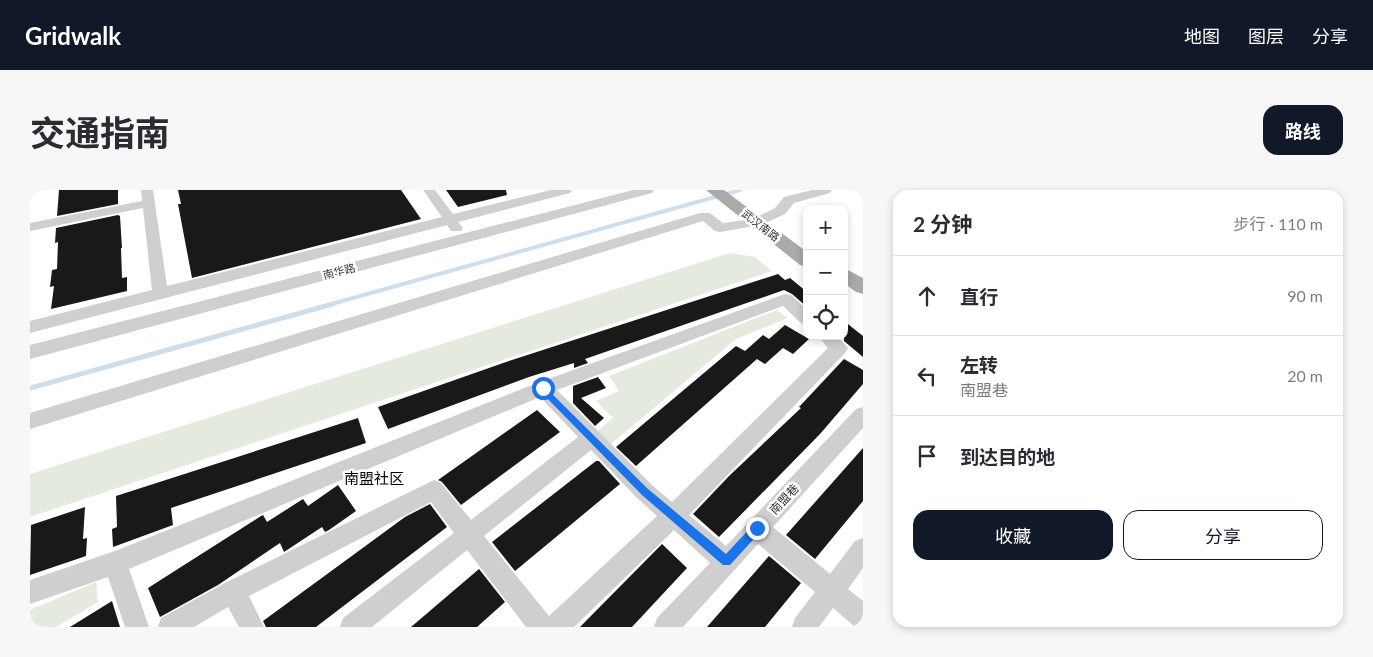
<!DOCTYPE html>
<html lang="zh">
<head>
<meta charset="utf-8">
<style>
	:root { --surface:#fff; --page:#f7f7f7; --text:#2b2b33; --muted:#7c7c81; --line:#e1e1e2; --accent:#111827 }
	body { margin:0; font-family:Lato,"Noto Sans SC",sans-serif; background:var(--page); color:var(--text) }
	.controls { position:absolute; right:15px; top:15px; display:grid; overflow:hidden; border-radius:10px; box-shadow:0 2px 8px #0003 }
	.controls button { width:45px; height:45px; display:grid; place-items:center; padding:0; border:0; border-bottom:1px solid var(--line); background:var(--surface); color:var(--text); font:25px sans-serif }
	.stop { position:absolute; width:15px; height:15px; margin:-11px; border:4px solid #1a73e8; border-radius:50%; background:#fff }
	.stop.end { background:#1a73e8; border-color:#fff; box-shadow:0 1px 5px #0008 }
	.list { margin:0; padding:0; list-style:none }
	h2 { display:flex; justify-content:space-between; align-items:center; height:65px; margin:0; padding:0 20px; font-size:21px }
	h2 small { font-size:16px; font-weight:400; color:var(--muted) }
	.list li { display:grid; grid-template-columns:32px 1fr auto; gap:15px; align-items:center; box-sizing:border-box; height:80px; padding:0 20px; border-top:1px solid var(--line) }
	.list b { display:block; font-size:19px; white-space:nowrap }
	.list p { margin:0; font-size:16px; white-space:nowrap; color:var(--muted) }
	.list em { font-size:16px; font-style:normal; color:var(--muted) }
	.actions { display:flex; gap:10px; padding:15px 20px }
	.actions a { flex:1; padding:11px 0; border:1px solid var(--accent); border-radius:15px; text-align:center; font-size:18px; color:var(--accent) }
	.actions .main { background:var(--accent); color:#fff }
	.icon { flex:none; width:28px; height:28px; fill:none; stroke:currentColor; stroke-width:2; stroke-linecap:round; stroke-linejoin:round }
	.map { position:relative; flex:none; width:833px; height:437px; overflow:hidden; border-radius:15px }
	header { display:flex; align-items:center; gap:30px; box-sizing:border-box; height:70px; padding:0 25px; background:var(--accent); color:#fff }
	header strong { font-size:24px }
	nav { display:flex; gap:28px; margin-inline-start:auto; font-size:18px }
	.intro { display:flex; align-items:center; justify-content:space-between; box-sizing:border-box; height:120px; padding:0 30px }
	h1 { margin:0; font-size:35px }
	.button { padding:12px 22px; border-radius:15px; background:var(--accent); color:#fff; font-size:18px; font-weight:700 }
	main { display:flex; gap:30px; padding:0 30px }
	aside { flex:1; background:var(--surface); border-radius:15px; box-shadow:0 2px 8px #0003 }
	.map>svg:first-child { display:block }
</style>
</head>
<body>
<header>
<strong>Gridwalk</strong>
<nav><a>地图</a><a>图层</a><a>分享</a></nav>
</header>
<div class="intro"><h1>交通指南</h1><a class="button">路线</a></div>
<main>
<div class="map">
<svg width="833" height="437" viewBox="0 0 833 437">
	<rect width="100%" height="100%" fill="#fff"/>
	<path fill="#e4ebde" d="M 700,63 L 725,67 L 742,81 L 0,327 L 0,284 Z
		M 747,120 L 758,128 L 706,149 L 580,255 L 566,242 L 583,228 L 566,211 L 589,201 L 579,186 Z
		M 66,392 L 68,412 L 26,437 L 0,437 L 0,420 Z"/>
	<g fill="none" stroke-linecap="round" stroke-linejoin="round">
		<path stroke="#cfdeec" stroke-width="4" d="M 298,115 L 710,0"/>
		<path stroke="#cfdeec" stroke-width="5" d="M 0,198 L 303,114"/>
	</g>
	<path fill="#191919" d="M 29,0 L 88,0 L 88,14 L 27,26 Z
		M 148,0 L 371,0 L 391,29 L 162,88 L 148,14 L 151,14 Z
		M 416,0 L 476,0 L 477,5 L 428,17 Z
		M 88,25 L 90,26 L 92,58 L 91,58 L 92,88 L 97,87 L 97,101 L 21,119 L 24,96 L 20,97 L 22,80 L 27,79 L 28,52 L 25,53 L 26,38 Z
		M 748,84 L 755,90 L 760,88 L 777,102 L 777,117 L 762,104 L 754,100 L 555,169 L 558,173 L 544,178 L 544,173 L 499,187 L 358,239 L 348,217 L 476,172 Z
		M 814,131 L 833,146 L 833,167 L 814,151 Z
		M 755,135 L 779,149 L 763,164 L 753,158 L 735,174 L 727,169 L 606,276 L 586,257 L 706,156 L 715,161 L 733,145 L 739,149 Z
		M 814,169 L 833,180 L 833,194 L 790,244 L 689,347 L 663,324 L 699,286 L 771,218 L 769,217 Z
		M 568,187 L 576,198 L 551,208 L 574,228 L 565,236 L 543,213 L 543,196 Z
		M 507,220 L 530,242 L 431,315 L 412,292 L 408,290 Z
		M 328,228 L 336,253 L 141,318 L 143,335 L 83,357 L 82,339 L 87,337 L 86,306 Z
		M 833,258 L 833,311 L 785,369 L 756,345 Z
		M 566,271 L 569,271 L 590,294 L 485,381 L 462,352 Z
		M 308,295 L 326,321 L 299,340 L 295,342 L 292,337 L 254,362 L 250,353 L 188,395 L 130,427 L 118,398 L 231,326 L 233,325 L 237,332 L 273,309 L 278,316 Z
		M 400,314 L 417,337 L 286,437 L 236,437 L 233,431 L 375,327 Z
		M 55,317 L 53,349 L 57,348 L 56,366 L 0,385 L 1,335 Z
		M 632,354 L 657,378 L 602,437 L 550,437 Z
		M 739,366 L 771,393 L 735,437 L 677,437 Z
		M 449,379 L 475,412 L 447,437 L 381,437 Z
		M 82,411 L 90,437 L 40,437 Z"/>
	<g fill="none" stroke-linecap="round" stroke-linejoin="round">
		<path fill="#cfcfcf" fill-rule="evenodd" d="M 111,0 L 123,0 L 137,96 L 412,27 L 393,0 L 405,0 L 423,24 L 521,0 L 542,0 L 540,3 L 428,32 L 433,38 L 431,41 L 421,41 L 417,35 L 0,143 L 0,131 L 122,100 L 113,18 L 0,41 L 0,33 L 112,11 Z
			M 603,0 L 624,0 L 622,3 L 0,169 L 0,155 Z
			M 782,0 L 802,0 L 800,3 L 764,13 L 755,24 L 731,35 L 690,42 L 685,41 L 673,31 L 0,239 L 0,223 L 670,23 L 680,23 L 693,33 L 723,29 L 745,18 L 754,7 Z
			M 755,104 L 761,105 L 777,120 L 777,135 L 771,133 L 753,116 L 527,200 L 622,295 L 642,312 L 798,158 L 788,146 L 807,146 L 818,158 L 815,163 L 659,325 L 696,356 L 826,219 L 833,217 L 833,238 L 743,337 L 800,384 L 825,351 L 833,348 L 833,378 L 818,399 L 833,411 L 833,437 L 824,436 L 803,418 L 789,437 L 762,437 L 765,428 L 785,402 L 728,354 L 653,437 L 624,437 L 627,428 L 680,373 L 644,340 L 544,437 L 496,437 L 437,360 L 342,437 L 310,437 L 313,428 L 424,343 L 401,312 L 219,406 L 234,437 L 209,437 L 198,417 L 164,437 L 128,437 L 131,428 L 195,393 L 404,290 L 411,293 L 441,330 L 548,247 L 510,207 L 99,379 L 119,437 L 95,437 L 78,387 L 0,414 L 0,390 L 85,361 L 507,193 ZM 561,260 L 608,309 L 627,326 L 519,426 L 454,346 Z"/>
		<path fill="#aaa" fill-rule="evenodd" d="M 676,0 L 694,0 L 777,62 L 777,77 L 770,75 Z
			M 814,78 L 833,88 L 833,104 L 826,102 L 814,93 Z"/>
	</g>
	<path fill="#1a73e8" d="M 513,195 L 618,299 L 696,364 L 724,334 L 731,334 L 731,341 L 700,375 L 693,375 L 612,305 L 510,201 L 509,198 Z"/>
	<g text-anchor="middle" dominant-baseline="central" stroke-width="5" stroke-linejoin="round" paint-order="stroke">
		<g font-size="11" fill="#323232" stroke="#fff">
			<text transform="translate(731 35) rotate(38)">武汉南路</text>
			<text transform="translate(309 81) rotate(-15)">南华路</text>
		</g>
		<g font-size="12" fill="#323232" stroke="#fff">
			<text transform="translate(754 309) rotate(-47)">南盟巷</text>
		</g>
		<g font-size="15" fill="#000" stroke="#fff">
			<text x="344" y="288">南盟社区</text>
		</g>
	</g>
</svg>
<div class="controls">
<button>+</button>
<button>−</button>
<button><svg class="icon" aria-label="locate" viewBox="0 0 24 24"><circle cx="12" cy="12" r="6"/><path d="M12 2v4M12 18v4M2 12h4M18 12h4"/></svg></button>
</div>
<div class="stop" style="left:513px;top:198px"></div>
<div class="stop end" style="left:727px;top:338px"></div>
</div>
<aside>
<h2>2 分钟<small>步行 · 110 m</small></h2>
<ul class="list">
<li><svg class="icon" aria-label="ahead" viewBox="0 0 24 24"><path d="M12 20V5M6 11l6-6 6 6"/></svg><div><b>直行</b></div><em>90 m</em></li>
<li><svg class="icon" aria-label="left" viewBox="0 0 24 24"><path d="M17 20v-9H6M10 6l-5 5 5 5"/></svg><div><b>左转</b><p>南盟巷</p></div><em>20 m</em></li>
<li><svg class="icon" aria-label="arrive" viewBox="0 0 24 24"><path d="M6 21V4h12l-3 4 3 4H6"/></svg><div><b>到达目的地</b></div></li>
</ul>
<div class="actions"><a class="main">收藏</a><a>分享</a></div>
</aside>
</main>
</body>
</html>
